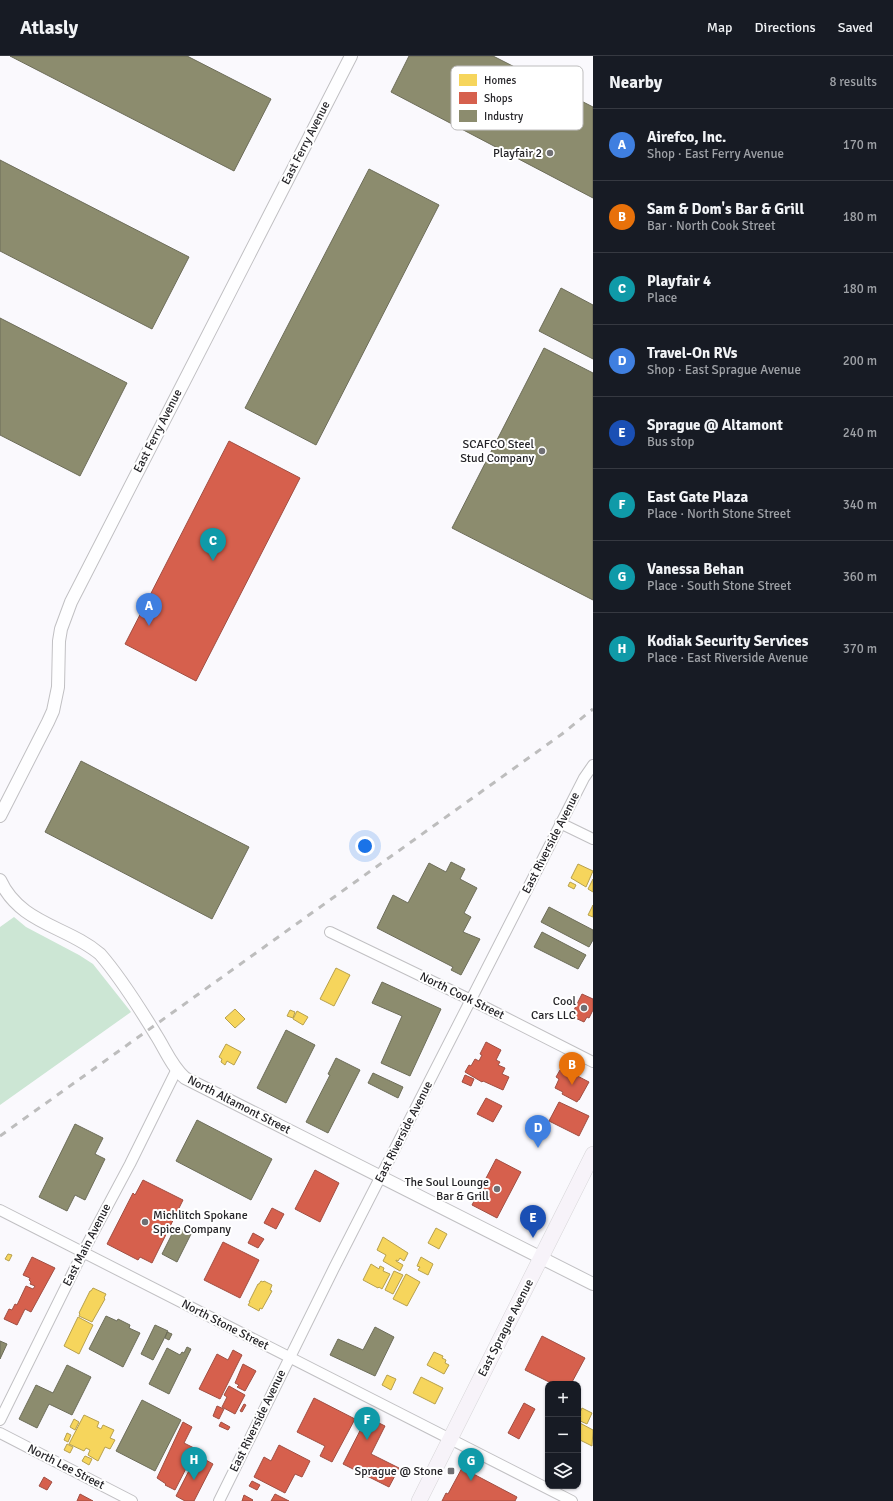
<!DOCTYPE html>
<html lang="en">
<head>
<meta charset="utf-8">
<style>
	:root { --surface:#171b24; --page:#20242c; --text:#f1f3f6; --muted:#9ea1a6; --line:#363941; --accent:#706f73 }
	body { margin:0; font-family:Signika,sans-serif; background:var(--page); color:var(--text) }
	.controls { position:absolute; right:12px; bottom:12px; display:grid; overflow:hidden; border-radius:8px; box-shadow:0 1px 3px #0004 }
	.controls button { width:36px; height:36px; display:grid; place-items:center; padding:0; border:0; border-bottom:1px solid var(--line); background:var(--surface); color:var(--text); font:20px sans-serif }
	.you { position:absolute; left:365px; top:790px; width:14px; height:14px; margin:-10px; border:3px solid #fff; border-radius:50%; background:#1a73e8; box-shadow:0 0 0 6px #1a73e833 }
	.badge { display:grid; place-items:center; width:26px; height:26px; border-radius:50%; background:var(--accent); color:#fff; font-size:13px; font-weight:700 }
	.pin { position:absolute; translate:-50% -33px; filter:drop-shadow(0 1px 2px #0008) }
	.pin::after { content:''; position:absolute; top:21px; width:14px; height:12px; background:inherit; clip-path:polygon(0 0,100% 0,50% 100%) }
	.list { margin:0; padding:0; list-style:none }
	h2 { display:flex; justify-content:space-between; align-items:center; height:52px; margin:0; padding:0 16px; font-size:17px }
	h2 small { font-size:13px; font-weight:400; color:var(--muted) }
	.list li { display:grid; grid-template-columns:26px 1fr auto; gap:12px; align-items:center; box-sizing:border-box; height:72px; padding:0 16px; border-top:1px solid var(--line) }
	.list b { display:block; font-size:15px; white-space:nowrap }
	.list p { margin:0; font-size:13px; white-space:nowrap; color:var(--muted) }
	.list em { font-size:13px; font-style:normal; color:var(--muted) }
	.icon { flex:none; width:22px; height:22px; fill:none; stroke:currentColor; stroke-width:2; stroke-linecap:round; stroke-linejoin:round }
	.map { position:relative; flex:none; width:593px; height:1445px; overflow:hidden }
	header { display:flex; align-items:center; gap:24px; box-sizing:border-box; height:56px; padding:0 20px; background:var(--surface); border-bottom:1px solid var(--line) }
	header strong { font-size:19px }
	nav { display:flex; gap:22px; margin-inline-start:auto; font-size:14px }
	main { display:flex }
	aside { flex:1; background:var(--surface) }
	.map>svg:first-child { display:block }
</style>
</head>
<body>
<header>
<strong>Atlasly</strong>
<nav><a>Map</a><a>Directions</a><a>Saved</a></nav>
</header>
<main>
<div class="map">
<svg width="593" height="1445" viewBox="0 0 593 1445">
	<rect width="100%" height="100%" fill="#faf9fd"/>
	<path fill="#cce6d4" d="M 14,861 L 26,871 L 79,899 L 93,908 L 131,956 L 0,1049 L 0,871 Z"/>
	<path fill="#f6d55c" stroke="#b7a04c" d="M 578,808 L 593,815 L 586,831 L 571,822 Z
		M 593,823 L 593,836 L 588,833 Z
		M 570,826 L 576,829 L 574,833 L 568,830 Z
		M 593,849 L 593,861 L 588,859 Z
		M 336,912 L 350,919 L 334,950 L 320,943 Z
		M 235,953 L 245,963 L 235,972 L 225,962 Z
		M 290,954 L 295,956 L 293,962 L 287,960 Z
		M 297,955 L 308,961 L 303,969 L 293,963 Z
		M 226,988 L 241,996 L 234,1009 L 227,1005 L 225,1009 L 221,1006 L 222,1003 L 219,1001 Z
		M 436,1172 L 447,1178 L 439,1193 L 428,1187 Z
		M 383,1181 L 408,1197 L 404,1205 L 400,1202 L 398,1205 L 396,1204 L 396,1205 L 403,1209 L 400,1215 L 383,1205 L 386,1199 L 377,1194 Z
		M 8,1198 L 12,1199 L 9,1205 L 5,1203 Z
		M 421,1201 L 433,1208 L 428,1219 L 418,1214 L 420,1211 L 417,1210 Z
		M 371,1208 L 379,1213 L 380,1210 L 384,1212 L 383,1215 L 390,1218 L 382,1233 L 379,1231 L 378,1232 L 363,1224 Z
		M 394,1215 L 403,1219 L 393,1238 L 385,1234 Z
		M 406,1218 L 420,1226 L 407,1250 L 393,1243 Z
		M 261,1225 L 263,1226 L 264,1225 L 272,1229 L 270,1234 L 272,1235 L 262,1253 L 260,1252 L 259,1255 L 248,1249 L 250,1246 L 249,1246 L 258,1228 L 259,1228 Z
		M 93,1232 L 106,1238 L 104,1242 L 105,1243 L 92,1266 L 79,1260 L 80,1258 L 79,1257 L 90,1235 L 91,1235 Z
		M 78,1261 L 93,1269 L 79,1298 L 64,1290 Z
		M 434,1296 L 443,1300 L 442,1302 L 446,1304 L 445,1307 L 449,1309 L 444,1318 L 427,1309 Z
		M 387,1319 L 396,1323 L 391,1334 L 382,1329 Z
		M 421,1321 L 443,1332 L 435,1348 L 413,1337 Z
		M 582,1352 L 592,1357 L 587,1368 L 578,1364 L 578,1361 Z
		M 84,1359 L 99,1366 L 97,1371 L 101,1373 L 103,1369 L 114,1374 L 110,1382 L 115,1384 L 110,1393 L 105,1391 L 98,1405 L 88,1399 L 90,1394 L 86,1392 L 84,1395 L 69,1388 Z
		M 74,1363 L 79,1366 L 75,1374 L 70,1371 Z
		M 578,1366 L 593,1374 L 592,1390 L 578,1383 Z
		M 67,1377 L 71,1379 L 68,1386 L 64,1384 Z
		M 67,1388 L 73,1391 L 70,1397 L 64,1394 Z
		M 85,1400 L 92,1403 L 89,1409 L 82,1405 Z"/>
	<path fill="#d6604d" stroke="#a14e42" d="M 229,385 L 300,422 L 196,625 L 125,588 Z
		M 582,938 L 593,943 L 593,954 L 589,962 L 587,961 L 584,966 L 571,960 Z
		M 486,986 L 501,994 L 496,1004 L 500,1006 L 498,1009 L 505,1012 L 502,1018 L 509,1021 L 503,1034 L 483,1025 L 482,1026 L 465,1016 L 469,1009 L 471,1010 L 475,1003 L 479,1005 L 482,999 L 480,998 Z
		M 564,1013 L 589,1026 L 579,1044 L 578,1044 L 577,1046 L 562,1038 L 563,1036 L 555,1032 L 559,1023 L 556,1021 L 560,1014 L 563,1016 Z
		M 465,1019 L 474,1023 L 471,1030 L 462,1026 Z
		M 486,1042 L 502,1050 L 493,1066 L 477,1058 Z
		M 559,1046 L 589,1060 L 579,1080 L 549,1065 Z
		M 496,1103 L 521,1116 L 497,1162 L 472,1149 Z
		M 315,1114 L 339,1127 L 320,1166 L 295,1153 Z
		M 143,1124 L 183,1144 L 152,1207 L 140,1201 L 138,1204 L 107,1188 L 133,1137 L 135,1139 Z
		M 272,1152 L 284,1158 L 276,1173 L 264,1167 Z
		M 253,1177 L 264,1183 L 258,1192 L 248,1187 Z
		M 223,1186 L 259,1204 L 240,1242 L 204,1224 Z
		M 32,1201 L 55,1212 L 31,1256 L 25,1253 L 17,1269 L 4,1263 L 9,1253 L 12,1254 L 15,1248 L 17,1249 L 26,1230 L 33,1233 L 35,1230 L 30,1228 L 31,1226 L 29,1224 L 30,1222 L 23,1219 Z
		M 542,1280 L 585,1302 L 571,1328 L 553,1328 L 525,1314 Z
		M 233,1294 L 242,1299 L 220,1343 L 199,1333 L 217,1298 L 228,1304 Z
		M 243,1308 L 256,1315 L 245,1335 L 237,1331 L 239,1329 L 235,1327 Z
		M 229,1330 L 245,1339 L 235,1358 L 222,1351 L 227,1341 L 224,1339 Z
		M 314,1342 L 355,1363 L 332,1406 L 320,1400 L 325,1390 L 297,1376 Z
		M 524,1347 L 535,1353 L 519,1383 L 508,1377 Z
		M 244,1348 L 246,1349 L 242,1356 L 240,1355 Z
		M 217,1350 L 224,1353 L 219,1363 L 213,1360 Z
		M 367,1361 L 385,1370 L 371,1398 L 399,1412 L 389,1431 L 343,1408 Z
		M 183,1366 L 192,1371 L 184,1387 L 196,1393 L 175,1434 L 165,1429 L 166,1428 L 157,1422 Z
		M 221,1366 L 230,1371 L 228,1374 L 219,1370 Z
		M 279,1389 L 310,1405 L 302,1421 L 295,1418 L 285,1437 L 254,1421 L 264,1401 L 271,1405 Z
		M 197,1399 L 213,1408 L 194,1445 L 185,1445 L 176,1440 Z
		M 462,1412 L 517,1441 L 515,1445 L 442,1445 L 446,1437 L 448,1438 Z
		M 44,1421 L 52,1426 L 47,1434 L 39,1430 Z
		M 252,1425 L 260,1429 L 257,1434 L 249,1430 Z
		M 80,1438 L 93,1445 L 77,1445 Z
		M 275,1438 L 289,1445 L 271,1445 Z
		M 244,1439 L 253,1444 L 252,1445 L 242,1445 Z"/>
	<path fill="#8c8c6e" stroke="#6d6d59" d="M 10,0 L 187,0 L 271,43 L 234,115 Z
		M 409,0 L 493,0 L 593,51 L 593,142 L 391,36 Z
		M 0,104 L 189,201 L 152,273 L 0,195 Z
		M 369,113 L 439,149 L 316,389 L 245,352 Z
		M 561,232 L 593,249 L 593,303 L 539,275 Z
		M 0,262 L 127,327 L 80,420 L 0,379 Z
		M 544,292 L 593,317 L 593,544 L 452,472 Z
		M 81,705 L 249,791 L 212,863 L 45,776 Z
		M 451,806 L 465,813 L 460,823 L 477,832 L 464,857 L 471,861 L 463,876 L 480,883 L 461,919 L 451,914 L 453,911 L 377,872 L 393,839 L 408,847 L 429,807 L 446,816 Z
		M 549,851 L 593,874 L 593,884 L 589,891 L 541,866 Z
		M 542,876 L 586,899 L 578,913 L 534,891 Z
		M 382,926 L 441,953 L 410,1020 L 381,1007 L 402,960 L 372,947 Z
		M 286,974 L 315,989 L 286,1047 L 257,1032 Z
		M 336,1002 L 360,1014 L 328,1077 L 306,1066 L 330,1019 L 328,1018 Z
		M 373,1017 L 403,1031 L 398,1042 L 368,1027 Z
		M 197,1064 L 272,1103 L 251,1144 L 176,1105 Z
		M 75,1068 L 103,1082 L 95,1098 L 105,1103 L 85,1144 L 75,1139 L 67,1155 L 39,1141 Z
		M 176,1170 L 191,1178 L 177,1206 L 162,1198 Z
		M 106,1260 L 117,1265 L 118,1263 L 130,1269 L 129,1272 L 140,1277 L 123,1311 L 89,1293 Z
		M 155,1269 L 168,1275 L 153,1304 L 141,1298 Z
		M 375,1271 L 394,1281 L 375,1320 L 330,1299 L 338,1283 L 363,1294 Z
		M 167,1276 L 172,1278 L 169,1284 L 165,1282 Z
		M 0,1285 L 7,1288 L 0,1303 Z
		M 187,1291 L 191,1293 L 169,1338 L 149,1328 L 167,1292 L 180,1299 L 182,1296 L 184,1297 Z
		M 67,1309 L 91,1321 L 72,1359 L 49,1348 L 37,1372 L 19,1363 L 36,1329 L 53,1337 Z
		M 142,1344 L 181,1364 L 155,1415 L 116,1395 Z"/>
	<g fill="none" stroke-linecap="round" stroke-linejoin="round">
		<defs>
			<path id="minor" d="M 560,767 L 593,783
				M 330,876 L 471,944 L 593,1006
				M 0,1154 L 572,1445
				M 0,1364 L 83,1196 L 130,1108 L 176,1015
				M 0,1377 L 132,1445
				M 219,1445 L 334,1212 L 584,722 L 593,709"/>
			<path id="tertiary" d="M 0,760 L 48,666 L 53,655 L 58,631 L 59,585 L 61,573 L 71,546 L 351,0
				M 0,824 C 20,868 67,870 100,898 C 121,922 139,951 156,979 C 165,993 172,1011 185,1022 L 593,1228"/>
			<path id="primary" d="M 419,1445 L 593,1098"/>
		</defs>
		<use href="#minor" stroke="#c1c0c3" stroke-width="12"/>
		<use href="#tertiary" stroke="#c1c0c3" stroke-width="14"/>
		<use href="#primary" stroke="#d6d5d7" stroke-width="16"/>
		<use href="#minor" stroke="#fefeff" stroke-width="10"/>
		<use href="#tertiary" stroke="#fefeff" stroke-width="12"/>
		<use href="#primary" stroke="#f7f3f9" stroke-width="15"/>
		<path stroke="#bdbdbd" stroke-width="3" stroke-dasharray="7 7" stroke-linecap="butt" d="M 0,1080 L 562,678 L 593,653"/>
	</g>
	<g fill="#706f73" stroke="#fff" stroke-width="1.5">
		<circle cx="550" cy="97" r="4"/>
		<circle cx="542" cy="395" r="4"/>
		<circle cx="584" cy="952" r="4"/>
		<circle cx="497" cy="1133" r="4"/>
		<circle cx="145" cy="1166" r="4"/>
		<rect x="447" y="1411" width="8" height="8" rx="2"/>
	</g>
	<g text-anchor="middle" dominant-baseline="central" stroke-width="4" stroke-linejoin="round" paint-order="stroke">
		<g font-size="12" fill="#252428" stroke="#fff">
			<text transform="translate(306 87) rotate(-63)">East Ferry Avenue</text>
			<text transform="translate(158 375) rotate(-63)">East Ferry Avenue</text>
			<text transform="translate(551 787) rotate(-63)">East Riverside Avenue</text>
			<text transform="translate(462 940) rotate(26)">North Cook Street</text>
			<text transform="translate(239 1049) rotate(27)">North Altamont Street</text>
			<text transform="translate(404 1076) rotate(-63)">East Riverside Avenue</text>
			<text transform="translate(87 1189) rotate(-63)">East Main Avenue</text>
			<text transform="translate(225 1269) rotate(27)">North Stone Street</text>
			<text transform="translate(506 1272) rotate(-63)">East Sprague Avenue</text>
			<text transform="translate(258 1365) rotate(-64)">East Riverside Avenue</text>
			<text transform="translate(66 1411) rotate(27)">North Lee Street</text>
		</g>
		<g font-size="12" fill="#252428" stroke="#fff" text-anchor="end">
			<text x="542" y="97">Playfair 2</text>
			<text x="534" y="388">SCAFCO Steel<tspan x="534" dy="14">Stud Company</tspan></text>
			<text x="576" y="945">Cool<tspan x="576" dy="14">Cars LLC</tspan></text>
			<text x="489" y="1126">The Soul Lounge<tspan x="489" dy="14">Bar &amp; Grill</tspan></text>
			<text x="153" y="1159" text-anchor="start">Michlitch Spokane<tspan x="153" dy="14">Spice Company</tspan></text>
			<text x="443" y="1415">Sprague @ Stone</text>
		</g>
	</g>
	<rect x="451" y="10" width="132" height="64" rx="6" fill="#fff" stroke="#bebdbe" stroke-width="1"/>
	<rect x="459" y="18" width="18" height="12" fill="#f6d55c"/>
	<rect x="459" y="36" width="18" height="12" fill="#d6604d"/>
	<rect x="459" y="54" width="18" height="12" fill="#8c8c6e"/>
	<g font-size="11" fill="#252428">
		<text x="484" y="28">Homes</text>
		<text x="484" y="46">Shops</text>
		<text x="484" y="64">Industry</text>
	</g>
</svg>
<div class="controls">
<button>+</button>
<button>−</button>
<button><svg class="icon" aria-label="layers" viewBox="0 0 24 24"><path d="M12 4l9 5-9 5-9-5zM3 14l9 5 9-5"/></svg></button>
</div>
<div class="you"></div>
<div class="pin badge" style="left:149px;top:570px;background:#3f7fe0">A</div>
<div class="pin badge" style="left:572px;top:1029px;background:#e8710a">B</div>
<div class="pin badge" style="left:213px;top:505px;background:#0f9aa8">C</div>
<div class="pin badge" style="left:538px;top:1092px;background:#3f7fe0">D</div>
<div class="pin badge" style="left:533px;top:1182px;background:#1a4fb4">E</div>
<div class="pin badge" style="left:367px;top:1384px;background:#0f9aa8">F</div>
<div class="pin badge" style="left:471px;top:1425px;background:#0f9aa8">G</div>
<div class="pin badge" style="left:194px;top:1424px;background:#0f9aa8">H</div>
</div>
<aside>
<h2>Nearby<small>8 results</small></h2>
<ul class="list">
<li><span class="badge" style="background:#3f7fe0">A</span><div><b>Airefco, Inc.</b><p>Shop · East Ferry Avenue</p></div><em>170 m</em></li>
<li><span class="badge" style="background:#e8710a">B</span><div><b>Sam &amp; Dom's Bar &amp; Grill</b><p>Bar · North Cook Street</p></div><em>180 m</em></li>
<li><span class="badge" style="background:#0f9aa8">C</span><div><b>Playfair 4</b><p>Place</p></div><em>180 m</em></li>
<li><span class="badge" style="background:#3f7fe0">D</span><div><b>Travel-On RVs</b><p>Shop · East Sprague Avenue</p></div><em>200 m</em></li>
<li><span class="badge" style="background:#1a4fb4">E</span><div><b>Sprague @ Altamont</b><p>Bus stop</p></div><em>240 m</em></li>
<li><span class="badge" style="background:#0f9aa8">F</span><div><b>East Gate Plaza</b><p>Place · North Stone Street</p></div><em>340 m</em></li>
<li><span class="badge" style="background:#0f9aa8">G</span><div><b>Vanessa Behan</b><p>Place · South Stone Street</p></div><em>360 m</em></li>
<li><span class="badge" style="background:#0f9aa8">H</span><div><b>Kodiak Security Services</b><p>Place · East Riverside Avenue</p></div><em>370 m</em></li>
</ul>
</aside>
</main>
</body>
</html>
